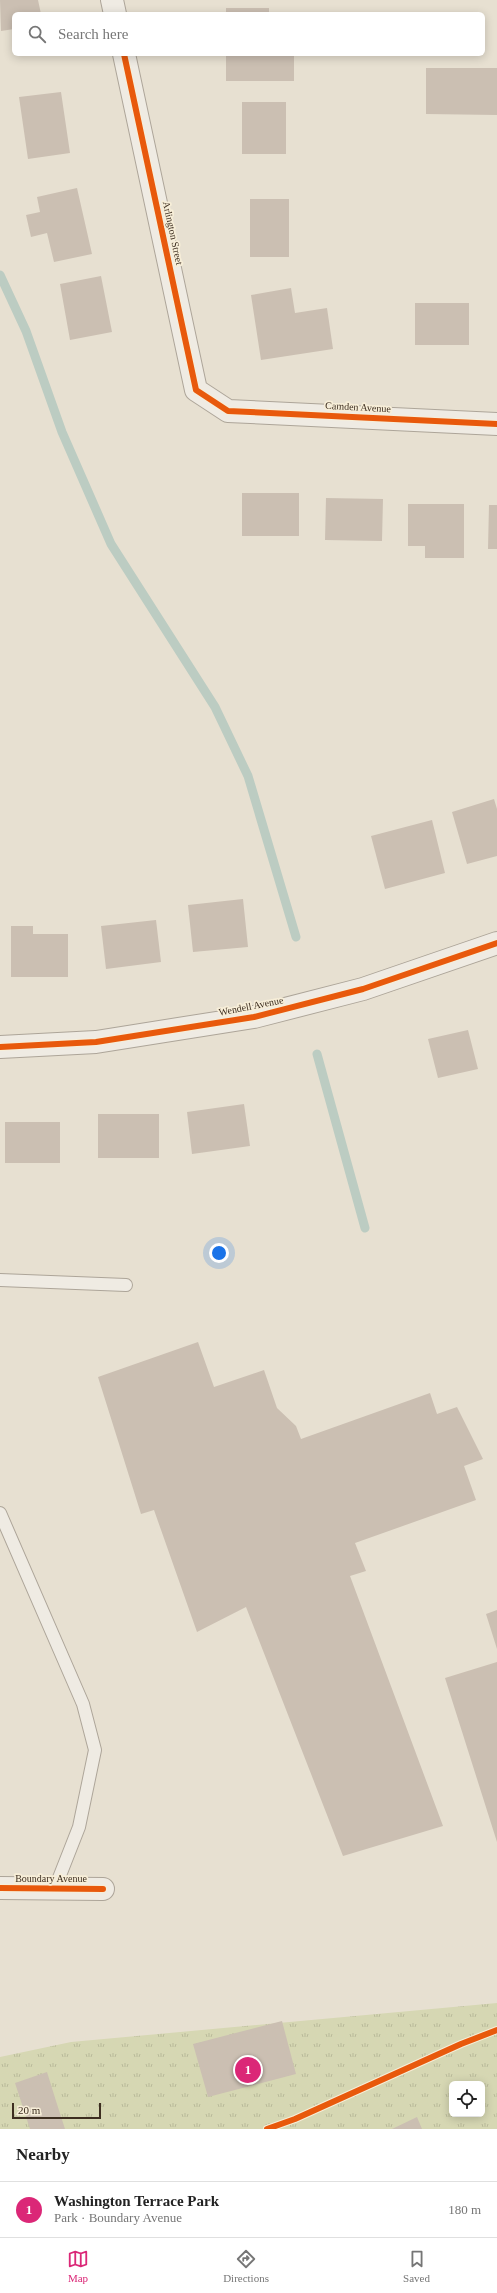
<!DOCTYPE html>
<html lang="en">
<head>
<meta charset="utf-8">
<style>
	:root { --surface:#fff; --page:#f2f2f2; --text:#222; --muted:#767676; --line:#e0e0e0; --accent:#db2777 }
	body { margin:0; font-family:Georgia,serif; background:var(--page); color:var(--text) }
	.controls { position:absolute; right:12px; bottom:12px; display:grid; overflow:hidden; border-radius:6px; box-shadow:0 2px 10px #0003 }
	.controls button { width:36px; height:36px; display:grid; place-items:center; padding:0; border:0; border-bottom:1px solid var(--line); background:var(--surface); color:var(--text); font:20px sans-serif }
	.scale { position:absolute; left:12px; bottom:10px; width:89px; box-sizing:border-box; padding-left:4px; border:2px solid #3d2e20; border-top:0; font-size:11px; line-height:14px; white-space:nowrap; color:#3d2e20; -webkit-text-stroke:3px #f7eed8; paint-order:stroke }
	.you { position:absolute; left:219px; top:1253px; width:14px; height:14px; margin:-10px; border:3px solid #fff; border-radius:50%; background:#1a73e8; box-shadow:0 0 0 6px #1a73e833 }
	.badge { display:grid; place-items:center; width:26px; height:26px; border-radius:50%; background:var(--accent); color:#fff; font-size:13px; font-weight:700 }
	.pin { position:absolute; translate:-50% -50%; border:2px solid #fff; box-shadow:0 1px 4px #0006 }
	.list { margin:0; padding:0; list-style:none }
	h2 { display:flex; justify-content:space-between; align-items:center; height:52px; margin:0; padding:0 16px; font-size:17px }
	h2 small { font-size:13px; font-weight:400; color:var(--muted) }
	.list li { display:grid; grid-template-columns:26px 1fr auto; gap:12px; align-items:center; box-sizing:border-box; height:56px; padding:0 16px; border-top:1px solid var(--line) }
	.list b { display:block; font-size:15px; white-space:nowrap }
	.list p { margin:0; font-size:13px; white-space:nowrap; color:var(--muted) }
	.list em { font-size:13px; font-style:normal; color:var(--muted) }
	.icon { flex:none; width:22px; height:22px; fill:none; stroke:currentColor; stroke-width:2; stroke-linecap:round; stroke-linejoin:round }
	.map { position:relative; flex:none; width:497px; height:2129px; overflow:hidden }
	.search { position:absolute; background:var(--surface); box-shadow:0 2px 10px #0003; left:12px; right:12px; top:12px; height:44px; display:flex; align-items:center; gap:10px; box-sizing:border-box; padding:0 14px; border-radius:6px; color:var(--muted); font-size:15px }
	.sheet { height:108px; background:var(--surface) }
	nav { display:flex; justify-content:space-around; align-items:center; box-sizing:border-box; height:56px; border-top:1px solid var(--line); background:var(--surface); font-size:11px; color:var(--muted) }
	nav a { display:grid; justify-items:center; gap:2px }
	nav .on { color:var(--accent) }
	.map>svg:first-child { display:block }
</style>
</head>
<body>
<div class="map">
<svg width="497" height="2129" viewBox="0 0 497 2129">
	<defs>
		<pattern id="park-tufts" width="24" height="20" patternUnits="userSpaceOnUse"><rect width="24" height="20" fill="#d6d7b3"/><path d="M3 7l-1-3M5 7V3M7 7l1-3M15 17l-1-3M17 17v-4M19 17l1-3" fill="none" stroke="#b9b99a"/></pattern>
	</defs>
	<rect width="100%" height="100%" fill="#e7e0d1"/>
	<path fill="url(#park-tufts)" fill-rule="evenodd" d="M 497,2003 L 497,2129 L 0,2129 L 0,2057 L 71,2042 ZM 452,2084 L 482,2084 L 482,2114 L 452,2114 Z"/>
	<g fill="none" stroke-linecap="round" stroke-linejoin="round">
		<path stroke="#bcccc2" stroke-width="9" d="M 0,275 L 26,331 L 62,432 L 111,544 L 215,707 L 248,776 L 296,937
			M 317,1054 L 365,1228"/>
	</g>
	<path fill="#cbbfb2" d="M 0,0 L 38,0 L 41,14 L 14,14 L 14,29 L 1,31 Z
		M 226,8 L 269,8 L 269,14 L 226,14 Z
		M 226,54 L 294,54 L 294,81 L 226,81 Z
		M 426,68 L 497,68 L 497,115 L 426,114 Z
		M 61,92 L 70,153 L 28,159 L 19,97 Z
		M 242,102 L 286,102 L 286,154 L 242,154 Z
		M 77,188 L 92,254 L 54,262 L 47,233 L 31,237 L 26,215 L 40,212 L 37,197 Z
		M 250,199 L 289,199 L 289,257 L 250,257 Z
		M 101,276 L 112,332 L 70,340 L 60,284 Z
		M 291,288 L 295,313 L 327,308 L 333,349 L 261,360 L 251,295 Z
		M 415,303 L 469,303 L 469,345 L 415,345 Z
		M 242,493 L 299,493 L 299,536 L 242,536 Z
		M 326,498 L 383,499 L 382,541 L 325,540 Z
		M 408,504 L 464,504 L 464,558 L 425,558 L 425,546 L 408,546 Z
		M 489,505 L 497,505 L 497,549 L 488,549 Z
		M 494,799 L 497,809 L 497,856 L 467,864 L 452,812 Z
		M 432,820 L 445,873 L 385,889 L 371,836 Z
		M 243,899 L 248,947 L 193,952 L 188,905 Z
		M 156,920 L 161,962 L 106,969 L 101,926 Z
		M 11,926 L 33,926 L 33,934 L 68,934 L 68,977 L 11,977 Z
		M 468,1030 L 478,1069 L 438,1078 L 428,1039 Z
		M 244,1104 L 250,1146 L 192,1154 L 187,1112 Z
		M 98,1114 L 159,1114 L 159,1158 L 98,1158 Z
		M 5,1122 L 60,1122 L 60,1163 L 5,1163 Z
		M 198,1342 L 214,1387 L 264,1370 L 277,1408 L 296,1426 L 301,1439 L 430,1393 L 437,1414 L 457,1407 L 483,1459 L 464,1466 L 476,1500 L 355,1543 L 366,1571 L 350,1576 L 443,1826 L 343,1856 L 246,1607 L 197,1632 L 154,1510 L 141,1514 L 98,1377 Z
		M 497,1610 L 497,1649 L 486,1614 Z
		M 497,1662 L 497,1842 L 445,1678 Z
		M 282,2021 L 296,2074 L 208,2097 L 193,2044 Z
		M 47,2072 L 56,2101 L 65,2129 L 30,2129 L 15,2083 Z
		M 417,2117 L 422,2129 L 392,2129 Z"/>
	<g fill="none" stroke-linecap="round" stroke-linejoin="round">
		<defs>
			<path id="lane" d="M 0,1280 L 126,1285
				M 0,1513 L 83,1704 L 95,1750 L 79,1827 L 55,1888"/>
			<path id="street" d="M 112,0 L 115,14
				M 124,54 L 196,390 L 228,411 L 497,424
				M 0,1047 L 96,1042 L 254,1017 L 363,989 L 497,943
				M 0,1888 L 103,1889"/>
		</defs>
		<use href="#lane" stroke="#ada599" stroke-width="14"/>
		<use href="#street" stroke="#ada599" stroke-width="24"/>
		<use href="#lane" stroke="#efebe3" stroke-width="12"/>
		<use href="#street" stroke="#efebe3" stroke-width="22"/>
		<defs>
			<path id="cycleway" d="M 124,54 L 196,390 L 228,411 L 497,424
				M 0,1047 L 96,1042 L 254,1017 L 363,989 L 497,943
				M 0,1888 L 103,1889
				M 267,2129 L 295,2119 L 461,2044 L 497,2030"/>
		</defs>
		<use href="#cycleway" stroke="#f7eed8" stroke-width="8"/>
		<use href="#cycleway" stroke="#e8590c" stroke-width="6"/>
	</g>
	<g text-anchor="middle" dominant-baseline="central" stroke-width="3.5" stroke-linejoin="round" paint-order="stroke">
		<g font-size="10" fill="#3d2e20" stroke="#f7eed8">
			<text transform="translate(173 233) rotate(78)">Arlington Street</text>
			<text transform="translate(358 407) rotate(3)">Camden Avenue</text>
			<text transform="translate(251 1006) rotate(-11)">Wendell Avenue</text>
			<text x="51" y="1878">Boundary Avenue</text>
		</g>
	</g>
</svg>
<div class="controls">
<button><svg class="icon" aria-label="locate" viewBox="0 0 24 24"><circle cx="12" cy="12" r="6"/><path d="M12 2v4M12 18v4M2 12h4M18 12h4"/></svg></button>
</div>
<div class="scale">20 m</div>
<div class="you"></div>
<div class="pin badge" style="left:248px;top:2070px">1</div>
<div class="search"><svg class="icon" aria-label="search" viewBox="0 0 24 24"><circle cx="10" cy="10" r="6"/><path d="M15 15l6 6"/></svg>Search here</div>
</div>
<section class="sheet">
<h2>Nearby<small></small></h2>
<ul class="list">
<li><span class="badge">1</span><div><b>Washington Terrace Park</b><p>Park · Boundary Avenue</p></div><em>180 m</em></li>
</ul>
</section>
<nav>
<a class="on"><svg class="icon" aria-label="map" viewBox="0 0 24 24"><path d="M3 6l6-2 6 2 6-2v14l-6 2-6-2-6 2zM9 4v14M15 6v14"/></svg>Map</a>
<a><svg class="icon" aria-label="directions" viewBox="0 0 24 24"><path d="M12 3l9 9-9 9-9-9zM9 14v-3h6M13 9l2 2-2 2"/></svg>Directions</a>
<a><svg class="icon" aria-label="saved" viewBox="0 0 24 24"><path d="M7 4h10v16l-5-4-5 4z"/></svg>Saved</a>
</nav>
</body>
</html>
